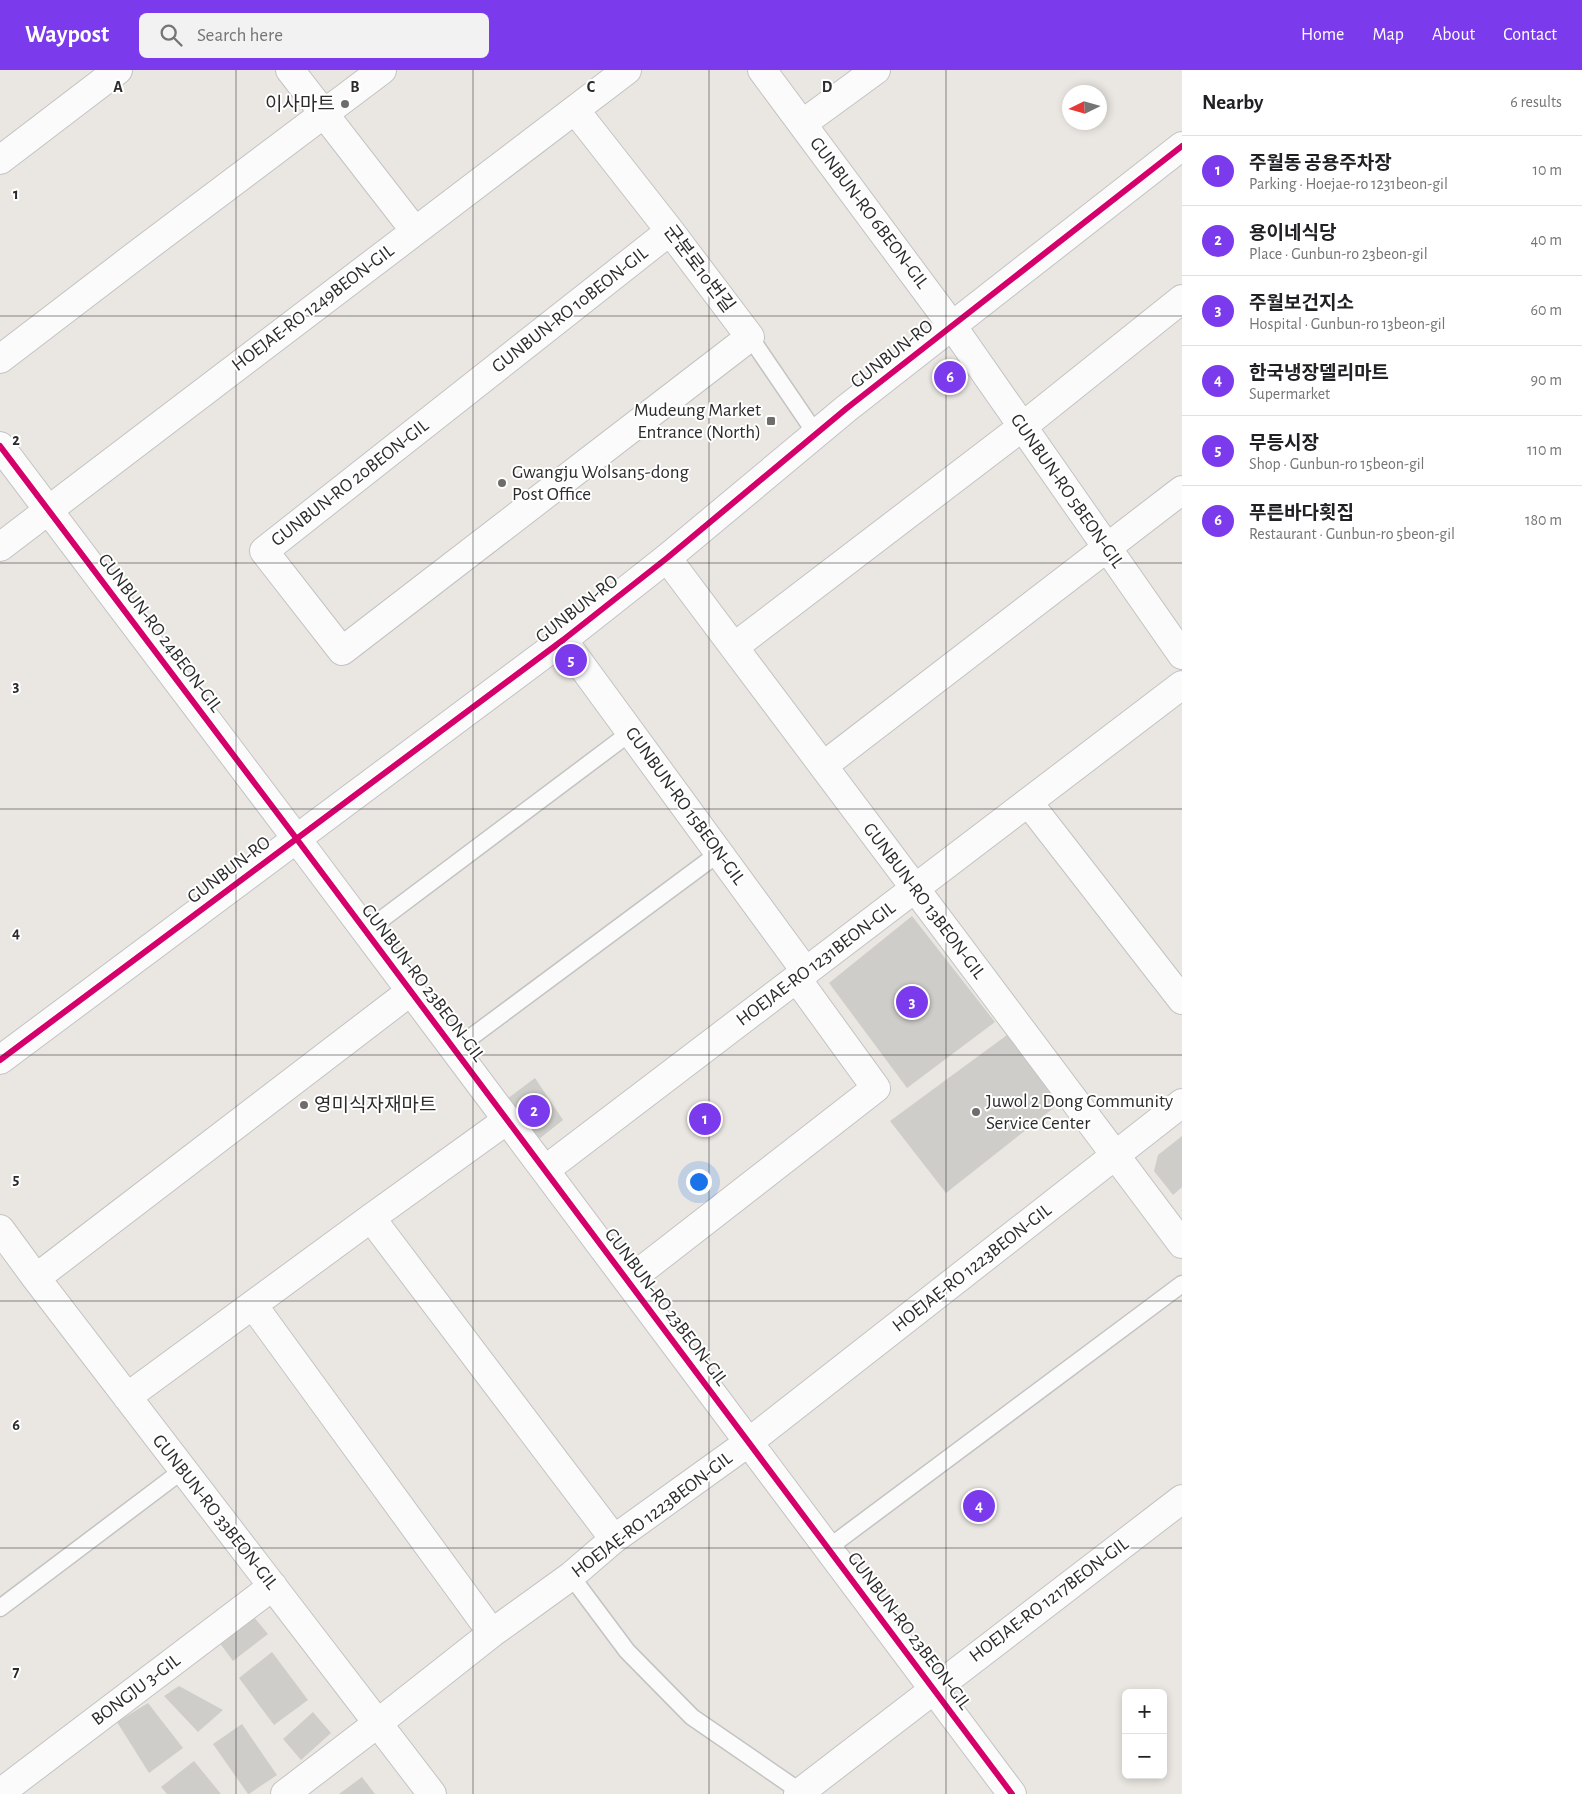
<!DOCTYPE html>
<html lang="en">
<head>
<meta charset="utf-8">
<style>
	:root { --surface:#fff; --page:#f2f2f2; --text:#202124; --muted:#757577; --line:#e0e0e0; --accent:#7c3aed }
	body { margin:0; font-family:"Alegreya Sans","Noto Sans KR",sans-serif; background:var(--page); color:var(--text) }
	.controls { position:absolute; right:15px; bottom:15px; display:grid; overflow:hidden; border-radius:8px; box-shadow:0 2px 8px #0003 }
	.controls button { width:45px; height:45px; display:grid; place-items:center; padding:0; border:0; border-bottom:1px solid var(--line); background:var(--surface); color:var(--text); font:25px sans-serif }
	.compass { position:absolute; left:1062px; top:15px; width:45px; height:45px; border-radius:50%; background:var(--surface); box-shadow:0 2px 8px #0003; rotate:265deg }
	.you { position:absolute; left:698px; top:1111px; width:18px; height:18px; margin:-12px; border:4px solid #fff; border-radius:50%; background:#1a73e8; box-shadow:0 0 0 8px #1a73e833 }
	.badge { display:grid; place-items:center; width:32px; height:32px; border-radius:50%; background:var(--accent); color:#fff; font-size:16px; font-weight:700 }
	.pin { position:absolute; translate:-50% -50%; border:2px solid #fff; box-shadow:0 1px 5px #0006 }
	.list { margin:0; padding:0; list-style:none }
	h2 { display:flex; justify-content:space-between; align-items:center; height:65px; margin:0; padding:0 20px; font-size:21px }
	h2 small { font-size:16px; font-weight:400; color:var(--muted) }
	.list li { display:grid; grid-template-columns:32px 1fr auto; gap:15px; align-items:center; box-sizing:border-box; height:70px; padding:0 20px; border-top:1px solid var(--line) }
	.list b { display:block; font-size:19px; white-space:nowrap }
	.list p { margin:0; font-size:16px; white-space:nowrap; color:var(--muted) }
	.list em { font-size:16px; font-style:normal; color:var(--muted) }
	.icon { flex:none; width:28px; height:28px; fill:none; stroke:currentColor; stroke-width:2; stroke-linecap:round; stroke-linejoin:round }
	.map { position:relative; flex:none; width:1182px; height:1724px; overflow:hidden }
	header { display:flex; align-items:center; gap:30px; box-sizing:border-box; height:70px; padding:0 25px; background:var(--accent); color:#fff }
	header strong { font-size:24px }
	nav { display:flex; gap:28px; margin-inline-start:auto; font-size:18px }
	.search { width:350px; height:45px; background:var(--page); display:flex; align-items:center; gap:12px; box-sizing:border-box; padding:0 18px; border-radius:8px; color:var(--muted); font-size:19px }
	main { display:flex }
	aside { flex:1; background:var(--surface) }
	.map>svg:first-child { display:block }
</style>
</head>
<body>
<header>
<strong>Waypost</strong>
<div class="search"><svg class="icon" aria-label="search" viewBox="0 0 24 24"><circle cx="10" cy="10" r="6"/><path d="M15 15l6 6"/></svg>Search here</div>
<nav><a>Home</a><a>Map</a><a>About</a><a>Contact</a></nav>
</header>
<main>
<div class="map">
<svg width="1182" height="1724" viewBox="0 0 1182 1724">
	<rect width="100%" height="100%" fill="#eae7e2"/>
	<path fill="#cfcdc9" d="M 912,846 L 995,952 L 907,1018 L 829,913 Z
		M 1007,965 L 1060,1033 L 946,1123 L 890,1051 Z
		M 535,1008 L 563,1050 L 534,1073 L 503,1032 Z
		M 1182,1066 L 1182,1117 L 1173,1125 L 1154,1101 L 1158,1085 Z
		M 253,1546 L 268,1564 L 233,1591 L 219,1572 Z
		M 272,1582 L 308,1630 L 274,1655 L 239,1608 Z
		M 179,1616 L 223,1640 L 198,1662 L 164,1626 Z
		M 148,1633 L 183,1678 L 149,1703 L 117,1652 Z
		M 313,1642 L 331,1663 L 301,1690 L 283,1669 Z
		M 242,1654 L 277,1705 L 249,1724 L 248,1724 L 213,1674 Z
		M 194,1691 L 221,1724 L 167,1724 L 161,1717 Z
		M 362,1707 L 375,1724 L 339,1724 Z"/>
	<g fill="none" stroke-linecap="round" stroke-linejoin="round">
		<defs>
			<path id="service" d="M 750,267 L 816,364
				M 366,861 L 631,662
				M 455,979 L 719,783
				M 828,1478 L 1182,1214
				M 571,1506 L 627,1581 L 692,1647 L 798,1720 L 808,1723
				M 0,1538 L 183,1400"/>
			<path id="minor" d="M 290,0 L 415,161
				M 762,0 L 953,257 L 1182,585
				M 575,40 L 670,161 L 750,267 L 342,581 L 264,481 L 670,161
				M 802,54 L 876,0
				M 0,90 L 118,0
				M 0,289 L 131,189 L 382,0
				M 0,376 L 296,768 L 1012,1724
				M 0,477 L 627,0
				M 667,488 L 1182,1174
				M 563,570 L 806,902
				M 734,577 L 1022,357 L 1182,229
				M 823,696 L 1182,420
				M 1028,732 L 1182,930
				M 545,1100 L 1182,615
				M 371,1148 L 614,1469
				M 0,1159 L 36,1208 L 432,1724
				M 36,1208 L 411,921
				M 628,1211 L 876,1018 L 797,909
				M 253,1235 L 492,1563
				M 127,1327 L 371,1148 L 507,1050
				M 0,1723 L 273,1516
				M 285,1724 L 378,1653 L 492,1563 L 571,1506 L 614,1469 L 749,1372 L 1182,1033
				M 798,1724 L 1182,1429"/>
			<path id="tertiary" d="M 0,990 L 563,570 L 667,488 L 847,338 L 1182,76"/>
		</defs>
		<use href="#service" stroke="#c4c3c3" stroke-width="19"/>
		<use href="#minor" stroke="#c4c3c3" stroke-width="30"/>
		<use href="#tertiary" stroke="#c4c3c3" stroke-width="30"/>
		<use href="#service" stroke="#fcfbfb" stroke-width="16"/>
		<use href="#minor" stroke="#fcfbfb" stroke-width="28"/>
		<use href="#tertiary" stroke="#fcfbfb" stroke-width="28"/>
		<defs>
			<path id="cycleway" d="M 0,376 L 296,768 L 1012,1724
				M 0,990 L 563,570 L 667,488 L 847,338 L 1182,76"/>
		</defs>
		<use href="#cycleway" stroke="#fff" stroke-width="9"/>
		<use href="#cycleway" stroke="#d6006c" stroke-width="6"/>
	</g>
	<path fill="none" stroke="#2c2c2c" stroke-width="1" stroke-opacity="0.55" d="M 236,0 L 236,1724M 473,0 L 473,1724M 709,0 L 709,1724M 946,0 L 946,1724M 0,246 L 1182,246M 0,493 L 1182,493M 0,739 L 1182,739M 0,985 L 1182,985M 0,1231 L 1182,1231M 0,1478 L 1182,1478"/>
	<g fill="#6e6d6c" stroke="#fff" stroke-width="2">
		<circle cx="345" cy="34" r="5"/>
		<rect x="766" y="346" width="10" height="10" rx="2.5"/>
		<circle cx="502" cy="413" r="5"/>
		<circle cx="304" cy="1035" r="5"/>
		<circle cx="976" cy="1042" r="5"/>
	</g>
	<g text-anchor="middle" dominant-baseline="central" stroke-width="4" stroke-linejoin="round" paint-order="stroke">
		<g font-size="19" fill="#2c2c2c" stroke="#fff" text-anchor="start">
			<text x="335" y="34" text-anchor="end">이사마트</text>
			<text x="761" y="340" text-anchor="end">Mudeung Market<tspan x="761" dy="22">Entrance (North)</tspan></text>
			<text x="512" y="402">Gwangju Wolsan5-dong<tspan x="512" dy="22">Post Office</tspan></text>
			<text x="986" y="1031">Juwol 2 Dong Community<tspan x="986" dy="22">Service Center</tspan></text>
			<text x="314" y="1035">영미식자재마트</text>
		</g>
		<g font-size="19" fill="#2c2c2c" stroke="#fff">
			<text transform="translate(869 143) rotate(53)">GUNBUN-RO 6BEON-GIL</text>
			<text transform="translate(699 199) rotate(53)">군분로10번길</text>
			<text transform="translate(313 238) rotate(-37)">HOEJAE-RO 1249BEON-GIL</text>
			<text transform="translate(570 240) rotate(-38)">GUNBUN-RO 10BEON-GIL</text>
			<text transform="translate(892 284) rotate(-38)">GUNBUN-RO</text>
			<text transform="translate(350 413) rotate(-38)">GUNBUN-RO 20BEON-GIL</text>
			<text transform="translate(1067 421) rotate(55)">GUNBUN-RO 5BEON-GIL</text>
			<text transform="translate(577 539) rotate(-38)">GUNBUN-RO</text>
			<text transform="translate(160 563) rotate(53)">GUNBUN-RO 24BEON-GIL</text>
			<text transform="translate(685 736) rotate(54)">GUNBUN-RO 15BEON-GIL</text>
			<text transform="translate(229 800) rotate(-37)">GUNBUN-RO</text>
			<text transform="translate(924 831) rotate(53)">GUNBUN-RO 13BEON-GIL</text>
			<text transform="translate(816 894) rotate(-37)">HOEJAE-RO 1231BEON-GIL</text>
			<text transform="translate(423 913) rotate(53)">GUNBUN-RO 23BEON-GIL</text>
			<text transform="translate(972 1198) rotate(-38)">HOEJAE-RO 1223BEON-GIL</text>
			<text transform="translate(666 1237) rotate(53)">GUNBUN-RO 23BEON-GIL</text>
			<text transform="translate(215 1442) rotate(52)">GUNBUN-RO 33BEON-GIL</text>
			<text transform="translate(652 1445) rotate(-37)">HOEJAE-RO 1223BEON-GIL</text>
			<text transform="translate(1049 1530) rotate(-37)">HOEJAE-RO 1217BEON-GIL</text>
			<text transform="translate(909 1561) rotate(53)">GUNBUN-RO 23BEON-GIL</text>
			<text transform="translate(136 1620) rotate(-37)">BONGJU 3-GIL</text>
		</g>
	</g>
	<g font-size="16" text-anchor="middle" font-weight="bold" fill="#2c2c2c" stroke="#fff" stroke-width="4" stroke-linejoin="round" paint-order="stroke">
		<text x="118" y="22">A</text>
		<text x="355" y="22">B</text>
		<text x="591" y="22">C</text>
		<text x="827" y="22">D</text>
		<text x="16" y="129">1</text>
		<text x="16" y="375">2</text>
		<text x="16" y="621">3</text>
		<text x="16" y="868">4</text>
		<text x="16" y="1114">5</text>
		<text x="16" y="1360">6</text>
		<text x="16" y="1607">7</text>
	</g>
</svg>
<div class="controls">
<button>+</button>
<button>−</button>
</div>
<svg class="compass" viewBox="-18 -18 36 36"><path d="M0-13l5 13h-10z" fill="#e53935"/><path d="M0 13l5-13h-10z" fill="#757577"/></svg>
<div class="you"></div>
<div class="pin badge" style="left:705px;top:1049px">1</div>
<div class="pin badge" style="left:534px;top:1041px">2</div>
<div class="pin badge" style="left:912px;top:932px">3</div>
<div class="pin badge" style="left:979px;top:1436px">4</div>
<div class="pin badge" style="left:571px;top:590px">5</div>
<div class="pin badge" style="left:950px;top:307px">6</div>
</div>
<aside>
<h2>Nearby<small>6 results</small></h2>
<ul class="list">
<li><span class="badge">1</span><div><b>주월동 공용주차장</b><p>Parking · Hoejae-ro 1231beon-gil</p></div><em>10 m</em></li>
<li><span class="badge">2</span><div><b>용이네식당</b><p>Place · Gunbun-ro 23beon-gil</p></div><em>40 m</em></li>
<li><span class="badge">3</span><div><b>주월보건지소</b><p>Hospital · Gunbun-ro 13beon-gil</p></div><em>60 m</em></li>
<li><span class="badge">4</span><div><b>한국냉장델리마트</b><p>Supermarket</p></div><em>90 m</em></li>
<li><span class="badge">5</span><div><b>무등시장</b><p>Shop · Gunbun-ro 15beon-gil</p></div><em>110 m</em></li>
<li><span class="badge">6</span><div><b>푸른바다횟집</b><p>Restaurant · Gunbun-ro 5beon-gil</p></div><em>180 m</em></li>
</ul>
</aside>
</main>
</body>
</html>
